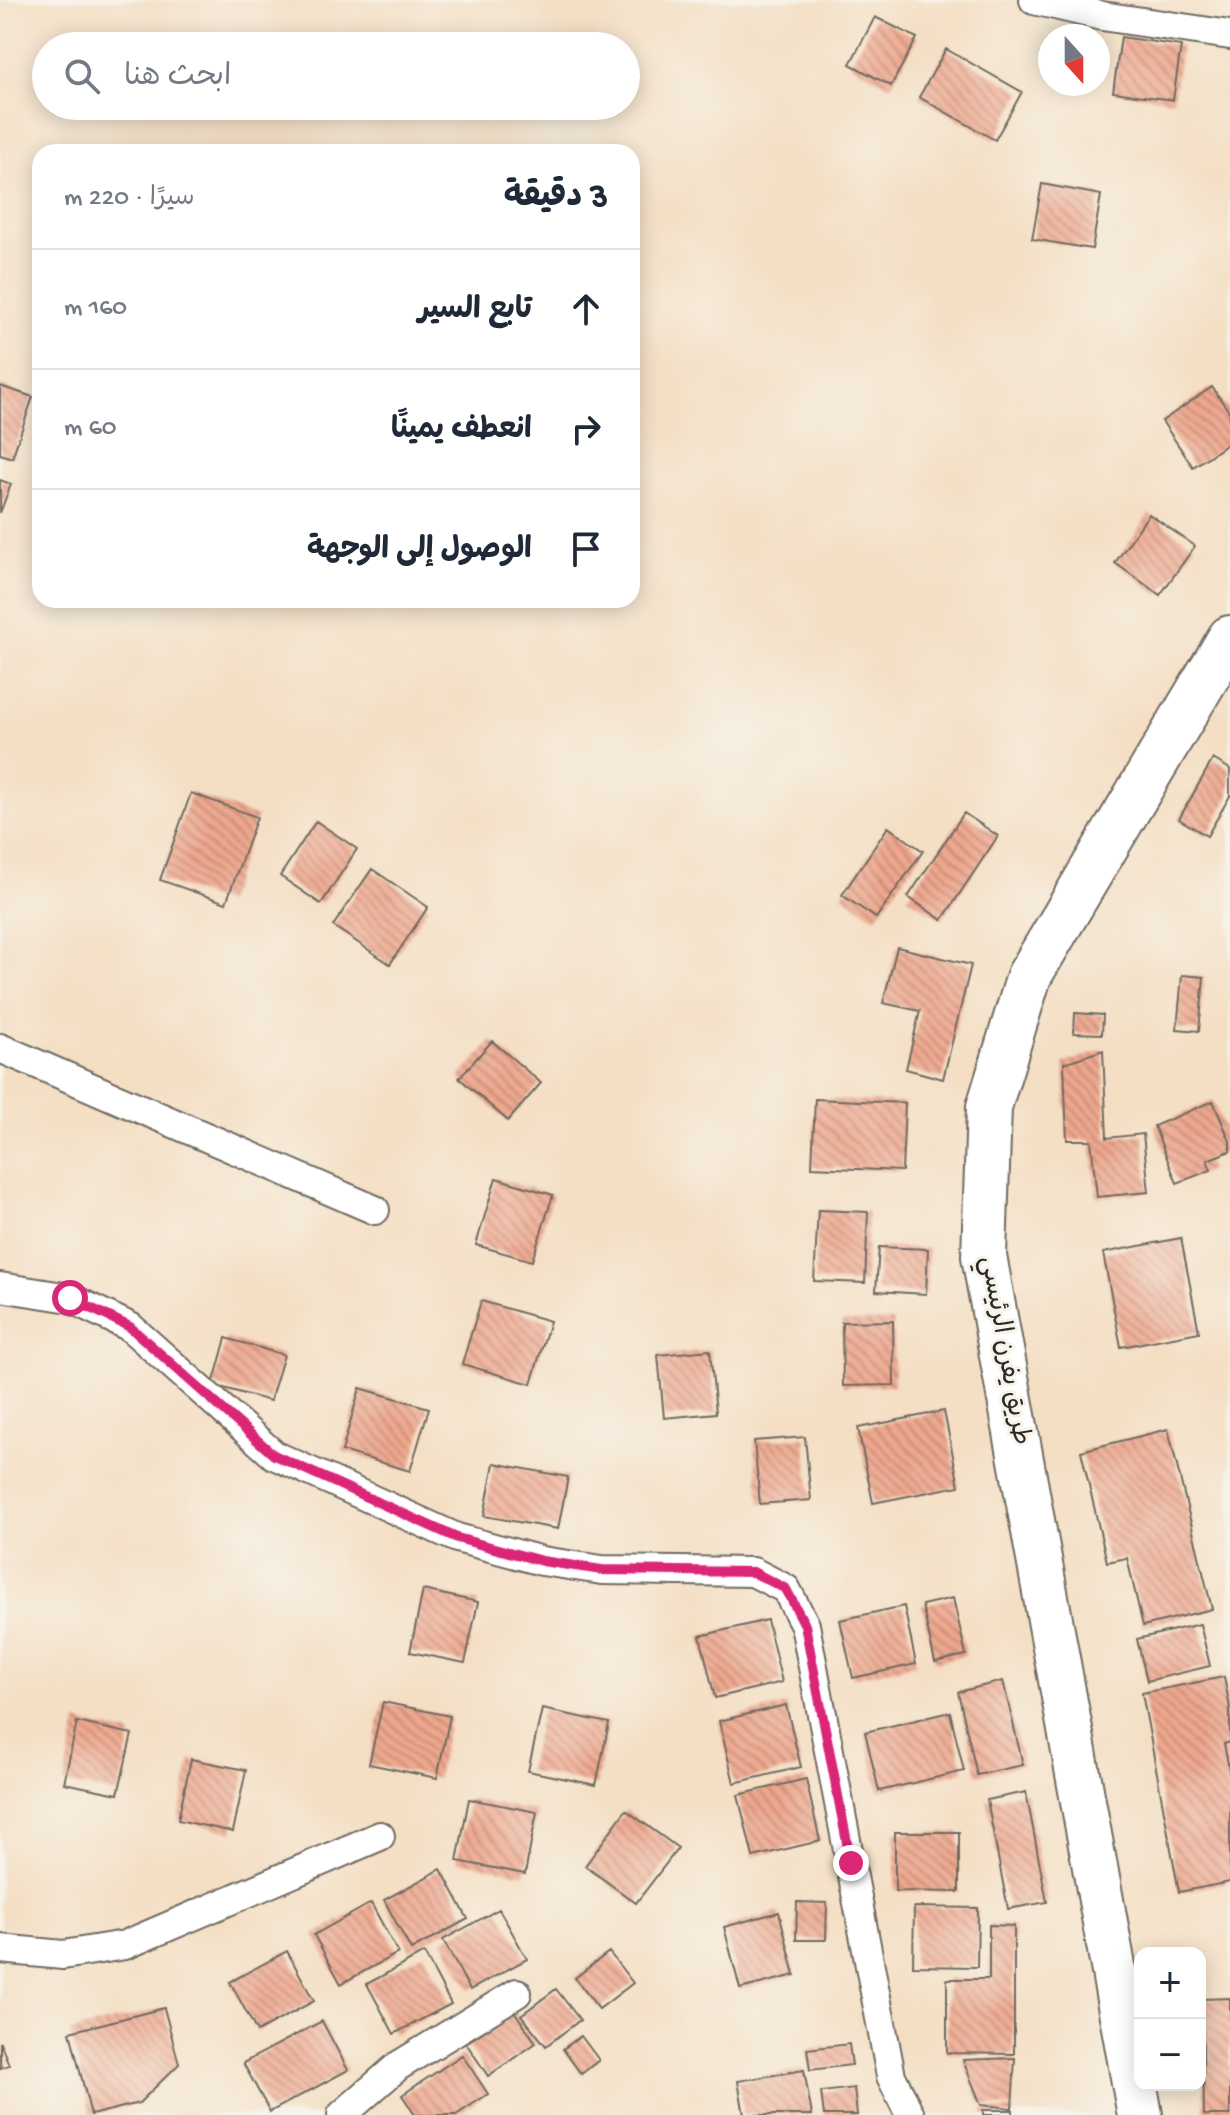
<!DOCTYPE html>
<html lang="ar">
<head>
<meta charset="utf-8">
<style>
	:root { --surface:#fff; --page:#f2f2f3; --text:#1f2937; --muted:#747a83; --line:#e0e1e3 }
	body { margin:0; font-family:"Gochi Hand","Playpen Sans Arabic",sans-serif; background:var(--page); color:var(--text); direction:rtl }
	.controls { position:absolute; right:24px; bottom:24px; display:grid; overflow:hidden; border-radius:16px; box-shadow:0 4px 20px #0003 }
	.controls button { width:72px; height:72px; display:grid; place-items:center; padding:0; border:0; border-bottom:2px solid var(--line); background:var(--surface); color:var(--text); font:40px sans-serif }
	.compass { position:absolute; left:1038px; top:24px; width:72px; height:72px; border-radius:50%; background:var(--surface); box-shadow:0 4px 20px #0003; rotate:159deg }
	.stop { position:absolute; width:24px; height:24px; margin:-18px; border:6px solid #db2777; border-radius:50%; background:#fff }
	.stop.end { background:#db2777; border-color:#fff; box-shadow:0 2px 8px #0008 }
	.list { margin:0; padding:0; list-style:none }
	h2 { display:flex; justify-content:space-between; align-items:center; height:104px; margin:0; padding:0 32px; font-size:34px }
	h2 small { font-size:26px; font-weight:400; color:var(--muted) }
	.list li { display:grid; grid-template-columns:52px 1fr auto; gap:24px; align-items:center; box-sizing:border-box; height:120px; padding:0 32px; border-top:2px solid var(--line) }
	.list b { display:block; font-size:30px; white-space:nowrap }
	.list em { font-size:26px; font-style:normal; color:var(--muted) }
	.icon { flex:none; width:44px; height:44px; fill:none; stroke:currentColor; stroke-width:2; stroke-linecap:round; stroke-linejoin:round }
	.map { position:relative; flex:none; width:1230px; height:2115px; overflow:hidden; direction:ltr }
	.search { position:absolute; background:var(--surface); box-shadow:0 4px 20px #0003; left:32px; top:32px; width:608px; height:88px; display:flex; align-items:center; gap:20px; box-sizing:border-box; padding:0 28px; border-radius:44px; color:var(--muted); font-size:30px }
	.panel { position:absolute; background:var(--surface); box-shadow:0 4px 20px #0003; left:32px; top:144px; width:608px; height:464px; border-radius:24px; direction:rtl }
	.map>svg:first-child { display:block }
</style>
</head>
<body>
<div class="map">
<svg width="1230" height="2115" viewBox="0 0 1230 2115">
	<defs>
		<pattern id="building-back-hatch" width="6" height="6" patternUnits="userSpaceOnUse" patternTransform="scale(2)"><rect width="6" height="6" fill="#eea78e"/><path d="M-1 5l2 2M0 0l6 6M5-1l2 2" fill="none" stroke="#c18874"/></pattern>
	</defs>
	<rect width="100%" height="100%" fill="#f7f3e8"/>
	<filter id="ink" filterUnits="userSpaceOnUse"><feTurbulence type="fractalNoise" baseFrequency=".0125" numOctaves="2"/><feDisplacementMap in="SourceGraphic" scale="16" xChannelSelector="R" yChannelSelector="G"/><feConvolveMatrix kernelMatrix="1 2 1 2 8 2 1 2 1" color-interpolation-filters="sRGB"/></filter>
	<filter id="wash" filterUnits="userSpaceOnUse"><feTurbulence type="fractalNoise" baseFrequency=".006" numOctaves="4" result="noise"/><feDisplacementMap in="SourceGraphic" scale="32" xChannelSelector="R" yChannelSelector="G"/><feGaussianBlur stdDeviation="1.8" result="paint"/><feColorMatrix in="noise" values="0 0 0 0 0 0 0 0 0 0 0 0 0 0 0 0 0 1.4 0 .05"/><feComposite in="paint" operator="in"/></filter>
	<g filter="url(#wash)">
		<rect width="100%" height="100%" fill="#f4dfc5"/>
		<g id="blocks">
			<path fill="url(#building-back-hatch)" d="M 875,17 L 917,38 L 891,86 L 850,64 Z
				M 1121,37 L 1181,46 L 1173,100 L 1113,92 Z
				M 946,49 L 1022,92 L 995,140 L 919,97 Z
				M 1042,184 L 1101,195 L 1092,249 L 1032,239 Z
				M 0,386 L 33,397 L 12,458 L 0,454 Z
				M 1212,387 L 1230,413 L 1230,442 L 1193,467 L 1162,421 Z
				M 0,480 L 11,484 L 0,513 Z
				M 1149,514 L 1195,546 L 1160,595 L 1115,563 Z
				M 1213,759 L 1230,769 L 1230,796 L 1207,836 L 1179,819 Z
				M 191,793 L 257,817 L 226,903 L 160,880 Z
				M 964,813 L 998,836 L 942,920 L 908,897 Z
				M 316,821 L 357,849 L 321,904 L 280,876 Z
				M 888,827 L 923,851 L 876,918 L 842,895 Z
				M 372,869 L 428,907 L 390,964 L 333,926 Z
				M 897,947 L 971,965 L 943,1079 L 906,1069 L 920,1011 L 883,1003 Z
				M 1182,975 L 1204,977 L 1199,1031 L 1177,1029 Z
				M 1075,1013 L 1103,1015 L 1102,1034 L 1074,1033 Z
				M 492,1041 L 541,1083 L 508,1121 L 459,1078 Z
				M 1103,1050 L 1107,1138 L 1143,1134 L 1149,1192 L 1097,1197 L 1091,1140 L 1067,1140 L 1064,1063 Z
				M 815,1099 L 905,1103 L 902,1171 L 812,1167 Z
				M 1213,1101 L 1230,1141 L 1230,1151 L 1207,1160 L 1211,1170 L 1177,1183 L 1154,1126 Z
				M 496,1178 L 553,1195 L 532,1261 L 476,1245 Z
				M 818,1210 L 868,1212 L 865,1283 L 814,1281 Z
				M 1181,1238 L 1199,1332 L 1121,1347 L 1103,1253 Z
				M 879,1247 L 928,1249 L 926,1294 L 876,1291 Z
				M 481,1301 L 550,1321 L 531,1384 L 462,1364 Z
				M 893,1321 L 894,1385 L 843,1386 L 842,1322 Z
				M 226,1338 L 284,1355 L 270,1401 L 213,1385 Z
				M 710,1350 L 716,1413 L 664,1418 L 658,1355 Z
				M 360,1388 L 429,1408 L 410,1471 L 342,1451 Z
				M 944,1411 L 959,1486 L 873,1503 L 858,1428 Z
				M 1168,1429 L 1212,1609 L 1143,1626 L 1127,1558 L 1107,1562 L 1081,1451 Z
				M 805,1437 L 811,1500 L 760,1504 L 754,1441 Z
				M 494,1463 L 568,1477 L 558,1529 L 484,1516 Z
				M 423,1590 L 478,1602 L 465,1663 L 410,1652 Z
				M 953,1598 L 966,1655 L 935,1662 L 922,1605 Z
				M 904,1606 L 916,1664 L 853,1678 L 840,1620 Z
				M 767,1620 L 782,1682 L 715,1698 L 700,1636 Z
				M 1200,1624 L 1210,1666 L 1147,1681 L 1137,1639 Z
				M 1224,1677 L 1230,1708 L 1230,1742 L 1224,1744 L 1230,1774 L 1230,1882 L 1179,1892 L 1142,1693 Z
				M 1003,1681 L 1023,1765 L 977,1775 L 958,1692 Z
				M 383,1702 L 450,1716 L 437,1778 L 369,1764 Z
				M 786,1705 L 801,1767 L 734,1783 L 719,1721 Z
				M 542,1709 L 609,1723 L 596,1785 L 528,1771 Z
				M 950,1712 L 964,1771 L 879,1791 L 865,1732 Z
				M 77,1722 L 132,1734 L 118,1794 L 64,1783 Z
				M 191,1759 L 246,1770 L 233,1832 L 178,1820 Z
				M 806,1779 L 820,1841 L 753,1857 L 738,1795 Z
				M 1026,1792 L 1047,1902 L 1008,1909 L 987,1800 Z
				M 469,1799 L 537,1812 L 525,1874 L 457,1861 Z
				M 626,1810 L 678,1848 L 636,1903 L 585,1866 Z
				M 895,1832 L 959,1832 L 959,1892 L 895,1891 Z
				M 441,1869 L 468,1919 L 411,1950 L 384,1900 Z
				M 797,1902 L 827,1903 L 826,1940 L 796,1940 Z
				M 371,1903 L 398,1953 L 341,1984 L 314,1935 Z
				M 914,1907 L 978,1908 L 977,1967 L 913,1966 Z
				M 499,1909 L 527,1959 L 470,1990 L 443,1940 Z
				M 779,1912 L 795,1975 L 740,1989 L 724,1927 Z
				M 989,1925 L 1014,1926 L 1014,2054 L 947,2053 L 947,1979 L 989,1979 Z
				M 287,1951 L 314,2001 L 257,2032 L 230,1982 Z
				M 609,1952 L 633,1983 L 599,2009 L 575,1978 Z
				M 424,1953 L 451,2004 L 394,2034 L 367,1984 Z
				M 556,1989 L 580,2020 L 546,2046 L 521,2015 Z
				M 1230,1998 L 1230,2115 L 1204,2115 L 1202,1999 Z
				M 164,2008 L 179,2064 L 139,2103 L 91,2115 L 70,2032 Z
				M 514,2011 L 536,2043 L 488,2076 L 466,2043 Z
				M 322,2021 L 348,2070 L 270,2112 L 243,2063 Z
				M 581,2036 L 599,2060 L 581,2074 L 563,2049 Z
				M 0,2042 L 9,2065 L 0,2068 Z
				M 849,2044 L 852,2065 L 810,2070 L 807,2049 Z
				M 462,2055 L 488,2094 L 456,2115 L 415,2115 L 402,2095 Z
				M 1015,2058 L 1012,2108 L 981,2105 L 963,2060 Z
				M 804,2070 L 812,2115 L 744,2115 L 738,2081 Z
				M 854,2088 L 857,2115 L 824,2115 L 821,2092 Z
				M 983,2110 L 1013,2110 L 1013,2115 L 983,2115 Z"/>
		</g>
	</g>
	<g filter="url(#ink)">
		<use href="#blocks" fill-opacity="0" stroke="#716a61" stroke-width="2"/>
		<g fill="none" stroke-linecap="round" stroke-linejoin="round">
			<defs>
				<path id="minor" d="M 1034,0 L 1102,16 L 1230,35
					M 0,1048 L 375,1210
					M 0,1287 L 70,1298 L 130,1327 L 274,1455 L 457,1538 L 542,1561 L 602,1570 L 753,1572 L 786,1589 L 805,1625 L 891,2076 L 910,2115
					M 0,1949 L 63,1955 L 125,1945 L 380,1836
					M 342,2115 L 398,2066 L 517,1993"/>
				<path id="primary" d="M 1140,2115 L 984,1256 L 989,1107 L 1029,976 L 1230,638"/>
			</defs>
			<use href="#minor" stroke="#716a61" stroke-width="32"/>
			<use href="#primary" stroke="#716a61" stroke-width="48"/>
			<use href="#minor" stroke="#fff" stroke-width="28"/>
			<use href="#primary" stroke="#fff" stroke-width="44"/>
		</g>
	</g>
	<g fill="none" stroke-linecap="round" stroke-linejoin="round" filter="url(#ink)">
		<path stroke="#db2777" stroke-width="10" d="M 70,1298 L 130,1327 L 274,1455 L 457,1538 L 542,1561 L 602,1570 L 753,1572 L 786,1589 L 805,1625 L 851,1863"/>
	</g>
	<g text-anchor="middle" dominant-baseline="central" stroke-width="6" stroke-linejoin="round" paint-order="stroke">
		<g font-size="26" fill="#2b2b2b" stroke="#f7f3e8">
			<text transform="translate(1003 1351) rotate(80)">طريق يفرن الرئيسي</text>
		</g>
	</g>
</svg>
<div class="controls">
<button>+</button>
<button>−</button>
</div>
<svg class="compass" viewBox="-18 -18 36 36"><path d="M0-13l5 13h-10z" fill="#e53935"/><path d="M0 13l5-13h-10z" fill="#747a83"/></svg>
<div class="stop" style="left:70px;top:1298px"></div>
<div class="stop end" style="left:851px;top:1863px"></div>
<div class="search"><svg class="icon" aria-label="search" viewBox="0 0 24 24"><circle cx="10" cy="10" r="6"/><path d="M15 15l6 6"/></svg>ابحث هنا</div>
<section class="panel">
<h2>3 دقيقة<small>سيرًا · 220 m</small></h2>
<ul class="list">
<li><svg class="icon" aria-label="ahead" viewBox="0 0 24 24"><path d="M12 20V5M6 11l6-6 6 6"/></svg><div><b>تابع السير</b></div><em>160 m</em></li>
<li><svg class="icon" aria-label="right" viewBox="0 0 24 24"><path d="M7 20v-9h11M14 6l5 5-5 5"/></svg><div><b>انعطف يمينًا</b></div><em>60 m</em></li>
<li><svg class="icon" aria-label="arrive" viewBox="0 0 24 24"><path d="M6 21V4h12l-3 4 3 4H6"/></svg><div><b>الوصول إلى الوجهة</b></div></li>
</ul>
</section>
</div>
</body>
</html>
